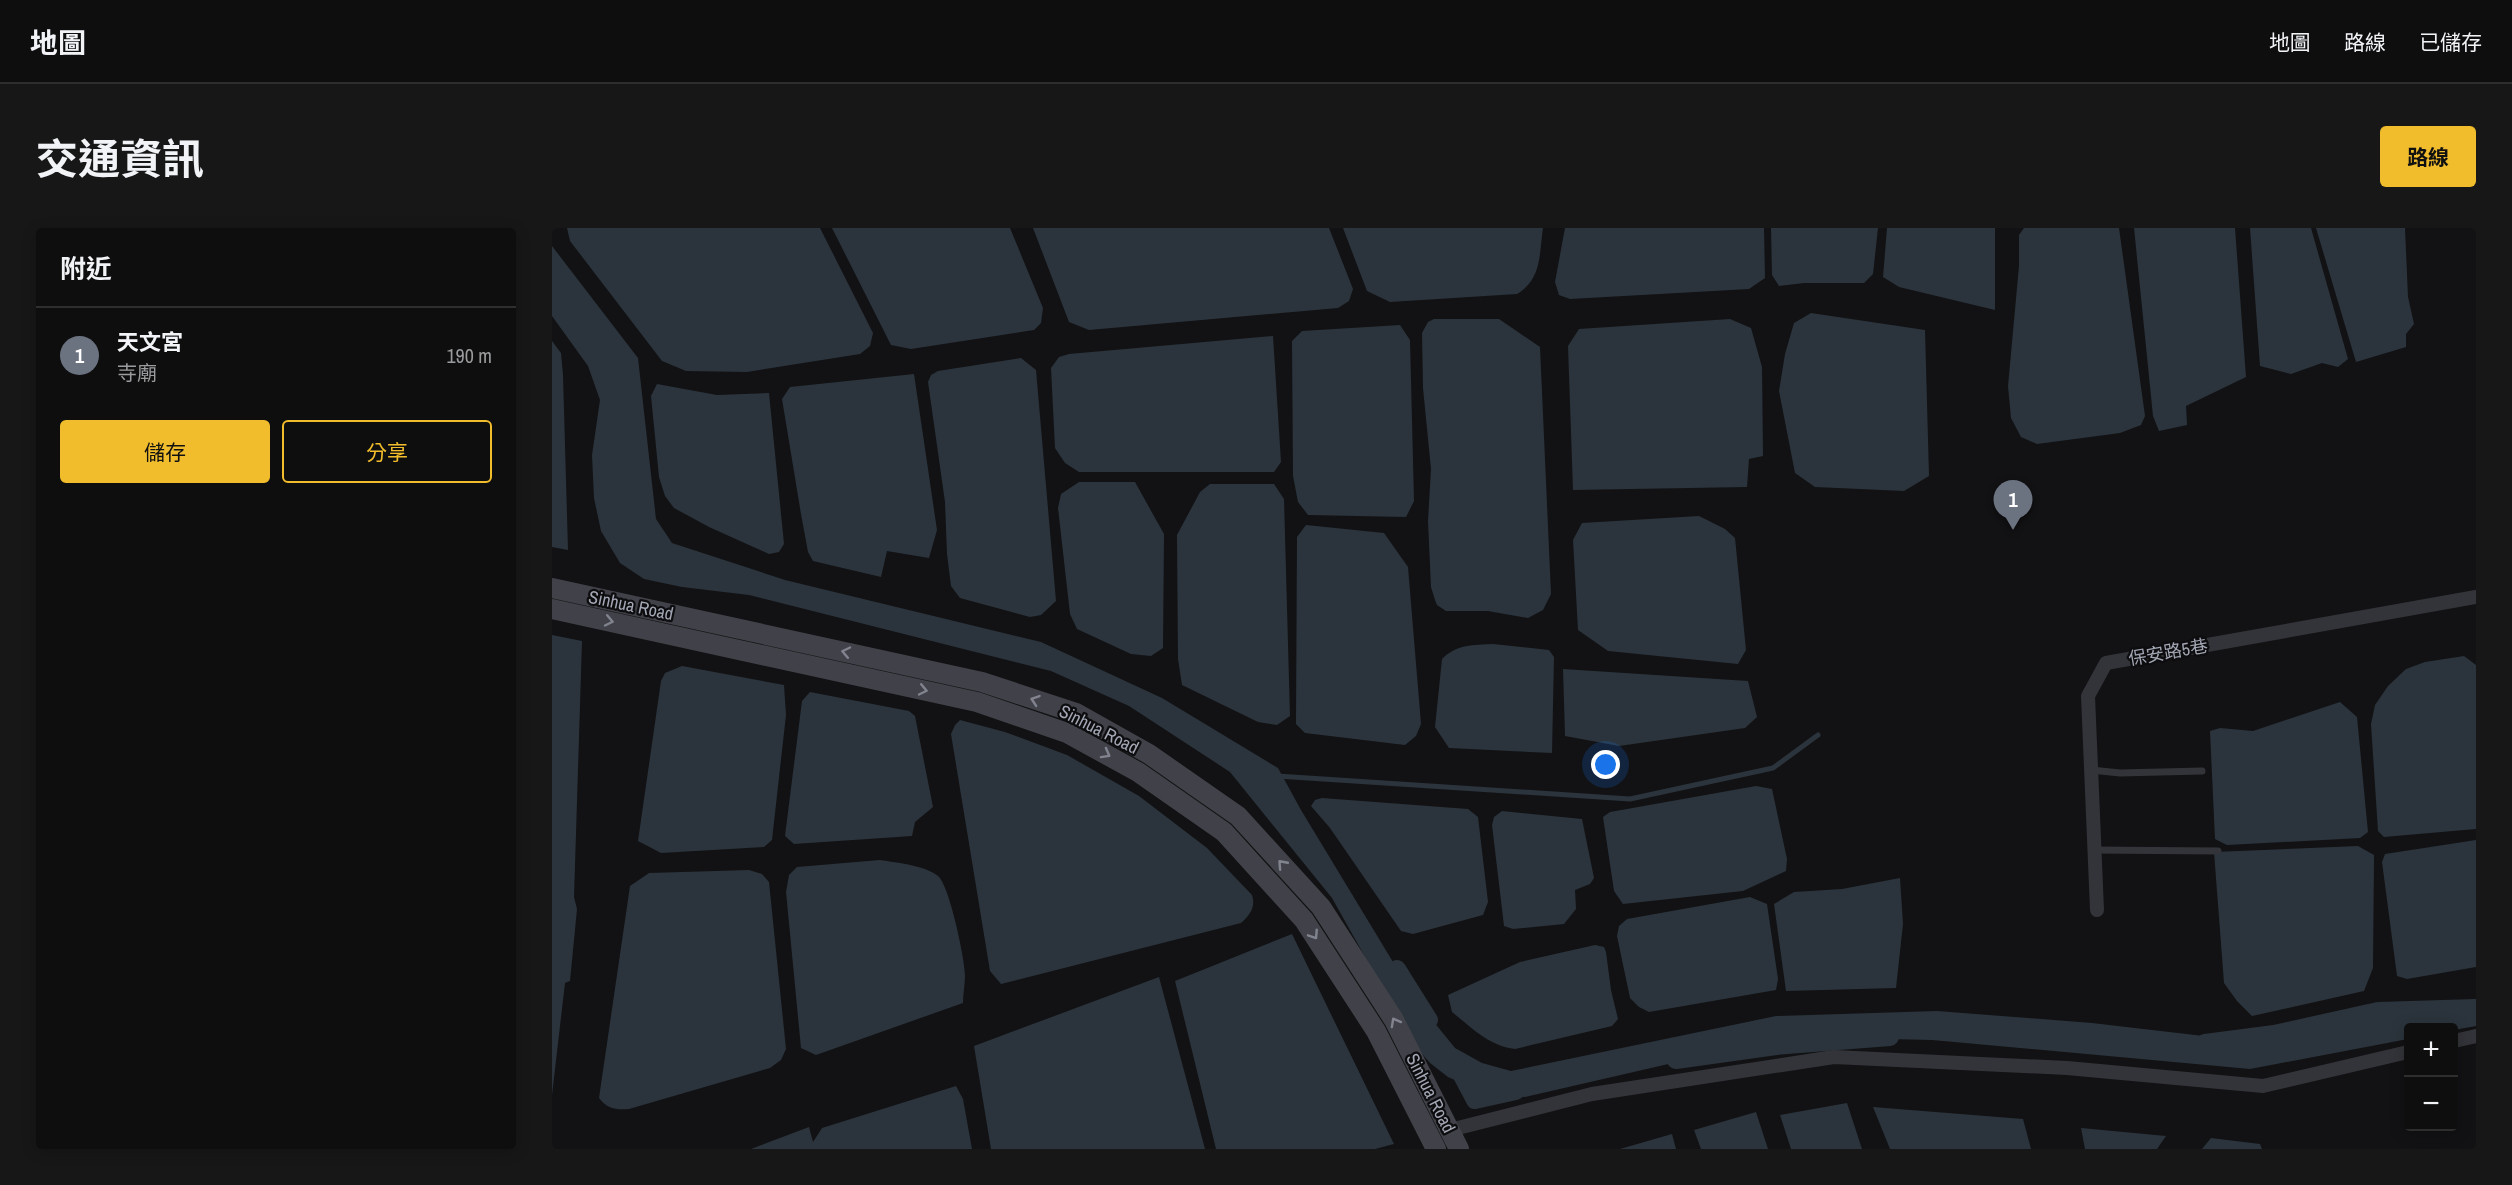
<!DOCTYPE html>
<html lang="zh-TW">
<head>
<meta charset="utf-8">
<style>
	:root { --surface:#0e0e0f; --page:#171718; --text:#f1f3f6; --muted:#9b9c9e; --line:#2e2e2f; --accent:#f2bd2c }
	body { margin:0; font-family:"Archivo Narrow","Noto Sans TC",sans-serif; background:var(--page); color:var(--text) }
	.controls { position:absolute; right:18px; bottom:18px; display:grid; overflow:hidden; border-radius:6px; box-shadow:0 3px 15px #0003 }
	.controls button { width:54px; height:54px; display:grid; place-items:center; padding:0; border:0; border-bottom:2px solid var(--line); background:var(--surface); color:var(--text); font:30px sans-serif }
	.you { position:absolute; left:1054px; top:537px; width:21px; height:21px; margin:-15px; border:4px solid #fff; border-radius:50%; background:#1a73e8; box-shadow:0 0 0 9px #1a73e833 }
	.badge { display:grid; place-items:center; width:39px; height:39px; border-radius:50%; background:var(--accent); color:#fff; font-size:20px; font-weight:700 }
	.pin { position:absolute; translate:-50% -50px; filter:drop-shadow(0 2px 3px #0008) }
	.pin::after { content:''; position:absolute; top:32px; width:21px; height:18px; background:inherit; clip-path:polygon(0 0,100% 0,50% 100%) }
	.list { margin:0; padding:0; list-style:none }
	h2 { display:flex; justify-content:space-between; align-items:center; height:78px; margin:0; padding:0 24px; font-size:26px }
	h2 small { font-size:20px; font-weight:400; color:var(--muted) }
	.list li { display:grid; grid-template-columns:39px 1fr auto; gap:18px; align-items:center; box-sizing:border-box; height:96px; padding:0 24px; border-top:2px solid var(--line) }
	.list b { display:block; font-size:22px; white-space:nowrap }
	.list p { margin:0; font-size:20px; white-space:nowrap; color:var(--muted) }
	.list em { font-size:20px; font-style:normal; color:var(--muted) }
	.actions { display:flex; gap:12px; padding:18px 24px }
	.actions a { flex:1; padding:14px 0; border:2px solid var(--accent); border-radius:6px; text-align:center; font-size:21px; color:var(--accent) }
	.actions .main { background:var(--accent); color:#111 }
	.map { position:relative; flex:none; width:1924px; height:921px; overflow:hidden; border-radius:6px }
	header { display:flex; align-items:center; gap:36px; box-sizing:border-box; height:84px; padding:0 30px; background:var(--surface); border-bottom:2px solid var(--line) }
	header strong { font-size:28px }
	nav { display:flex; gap:33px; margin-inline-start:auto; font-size:21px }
	.intro { display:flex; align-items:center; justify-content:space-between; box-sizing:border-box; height:144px; padding:0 36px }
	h1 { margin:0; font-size:42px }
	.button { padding:15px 27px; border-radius:6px; background:var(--accent); color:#111; font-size:21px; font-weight:700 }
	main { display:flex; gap:36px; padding:0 36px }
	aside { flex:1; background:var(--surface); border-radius:6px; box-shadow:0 3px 15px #0003 }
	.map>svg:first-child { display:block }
</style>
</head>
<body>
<header>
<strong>地圖</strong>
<nav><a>地圖</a><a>路線</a><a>已儲存</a></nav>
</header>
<div class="intro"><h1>交通資訊</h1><a class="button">路線</a></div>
<main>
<aside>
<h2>附近<small></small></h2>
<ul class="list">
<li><span class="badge" style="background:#6b7280">1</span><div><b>天文宮</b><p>寺廟</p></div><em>190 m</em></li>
</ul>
<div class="actions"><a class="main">儲存</a><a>分享</a></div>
</aside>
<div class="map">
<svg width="1924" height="921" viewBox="0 0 1924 921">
	<rect width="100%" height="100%" fill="#121214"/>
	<path fill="#2b343c" d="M 15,0 L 268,0 L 321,105 L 318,118 L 308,126 L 195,144 L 134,143 L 110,133 L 18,13 Z
		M 280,0 L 458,0 L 491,80 L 489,95 L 482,102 L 359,121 L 339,117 Z
		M 481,0 L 777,0 L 801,61 L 797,73 L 786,80 L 537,102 L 517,94 Z
		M 791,0 L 991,0 C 987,27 990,51 965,66 L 838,74 L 815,63 Z
		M 1013,0 L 1212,0 L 1213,50 L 1197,61 L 1018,71 L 1007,67 L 1003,54 Z
		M 1219,0 L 1326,0 L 1321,46 L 1312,55 L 1252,55 L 1227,58 L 1220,47 Z
		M 1335,0 L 1443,0 L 1443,82 L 1347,59 L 1331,49 Z
		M 1472,0 L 1567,0 L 1593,188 L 1589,197 L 1568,205 L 1485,216 L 1469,209 L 1459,190 L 1456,158 L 1467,38 L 1467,7 Z
		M 1582,0 L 1683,0 L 1694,149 L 1634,178 L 1635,197 L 1607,203 L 1601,188 Z
		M 1698,0 L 1759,0 L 1796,131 L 1786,139 L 1770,135 L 1739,146 L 1708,138 Z
		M 1764,0 L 1853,0 L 1856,69 L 1862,96 L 1854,106 L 1854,119 L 1804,134 Z
		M 0,18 L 86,130 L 104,291 L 120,315 L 233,352 L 489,414 L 610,470 L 726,540 L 749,582 L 864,772 L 903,820 L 930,835 L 959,843 L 1224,788 L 1385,783 L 1540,795 L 1703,814 L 1924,771 L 1924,798 L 1902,802 L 1902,800 L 1856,800 L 1856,811 L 1698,841 L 1380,812 L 1252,809 L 1212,814 L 973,869 L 939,868 L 896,849 L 878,835 L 863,818 L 780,670 L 678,544 L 577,478 L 499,443 L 197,367 L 130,359 L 92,351 L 68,335 L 49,303 L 42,270 L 40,227 L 48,172 L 36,138 L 0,88 Z
		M 1259,85 L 1373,102 L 1377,248 L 1352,263 L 1263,259 L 1243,245 L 1227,163 L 1233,126 L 1242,95 Z
		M 882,91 L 947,91 L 988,119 L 999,366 L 991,382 L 976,390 L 936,383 L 894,383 L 885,377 L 883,372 L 879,359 L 876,293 L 879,241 L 871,160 L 870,105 L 876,94 Z
		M 1178,91 L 1199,100 L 1210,139 L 1211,228 L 1197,231 L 1195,259 L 1021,262 L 1016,118 L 1027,101 Z
		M 848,97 L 858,112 L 862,273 L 854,289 L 756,287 L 746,274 L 741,248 L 740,113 L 750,103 Z
		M 721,108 L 729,234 L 722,244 L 527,244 L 513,235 L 503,220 L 499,140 L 507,129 L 517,126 Z
		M 0,113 L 9,125 L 11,147 L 16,322 L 0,319 Z
		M 469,130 L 484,142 L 504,373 L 489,387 L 478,389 L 408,370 L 399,358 L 395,326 L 393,274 L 376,154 L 379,147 L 386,143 Z
		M 362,146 L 385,302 L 377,330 L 335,323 L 329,349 L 261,333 L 256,324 L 249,286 L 230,171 L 238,159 Z
		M 105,156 L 165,167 L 217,165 L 232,316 L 227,324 L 217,326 L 157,299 L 122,280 L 113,268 L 107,249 L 99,168 Z
		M 527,254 L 583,254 L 612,306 L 611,420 L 599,428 L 579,426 L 525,401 L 518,386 L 506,280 L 509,266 Z
		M 658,256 L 722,256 L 732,271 L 738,488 L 725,497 L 706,494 L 630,457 L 626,431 L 625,307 L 648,264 Z
		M 1147,288 L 1173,301 L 1183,310 L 1194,422 L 1186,436 L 1056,423 L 1026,402 L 1021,312 L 1030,295 Z
		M 754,297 L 832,305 L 856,339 L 869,496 L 864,508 L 853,517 L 753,505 L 744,496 L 745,309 Z
		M 0,407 L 30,413 L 22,669 L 25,681 L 18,753 L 13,755 L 0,867 Z
		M 941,416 L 997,422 L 1002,429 L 1000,525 L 897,520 L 883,499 L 890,431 C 905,416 921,417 941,416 Z
		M 1912,428 L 1924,437 L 1924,601 L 1832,609 L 1826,603 L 1819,496 L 1823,477 L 1836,458 L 1854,441 L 1873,434 Z
		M 130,438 L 232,457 L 234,487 L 220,612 L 212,619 L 109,625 L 86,613 L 109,453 L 113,445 Z
		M 1011,441 L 1196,453 L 1205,489 L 1193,500 L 1067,518 L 1013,508 Z
		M 258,464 L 357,483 L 363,488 L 381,579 L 363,594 L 360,608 L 242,616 L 233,608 L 250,473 Z
		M 1788,474 L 1805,489 L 1816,604 L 1808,610 L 1675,617 L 1663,611 L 1658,503 L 1668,500 L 1701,503 Z
		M 408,492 L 453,504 L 515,527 L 587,568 L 655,620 L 700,667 C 704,679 698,687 689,695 L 449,756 L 438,743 L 399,506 L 403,497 Z
		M 1204,558 L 1220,561 L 1235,631 L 1234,643 L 1191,663 L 1071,676 L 1062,663 L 1051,589 L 1058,584 Z
		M 770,570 L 916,581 L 926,589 L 936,674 L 931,687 L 861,706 L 849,703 L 778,600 L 759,578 L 763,572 Z
		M 950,583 L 1030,591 L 1042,650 L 1038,656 L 1023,662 L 1024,681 L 1012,696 L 961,701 L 952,698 L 940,597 L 942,589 Z
		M 1924,612 L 1924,739 L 1855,751 L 1845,748 L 1830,634 L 1833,626 Z
		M 1806,618 L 1822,627 L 1821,740 L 1812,763 L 1700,788 L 1685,773 L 1672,755 L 1662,624 Z
		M 328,632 C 346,635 372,637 386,648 C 397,656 413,731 413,747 C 413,756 411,766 411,775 L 264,827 L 249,820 L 234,664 L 237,647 L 245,639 Z
		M 197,642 L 210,646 L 217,654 L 234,821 L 229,832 L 218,840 L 77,881 C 64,882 55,881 47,870 L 78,658 L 97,645 Z
		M 1348,650 L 1351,696 L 1344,760 L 1234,763 L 1222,676 L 1242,664 L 1290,661 Z
		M 1198,669 L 1215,676 L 1226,751 L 1224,762 L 1097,784 L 1087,779 L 1078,770 L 1065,708 L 1067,698 L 1075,691 Z
		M 740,706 L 842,916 L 823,921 L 664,921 L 623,753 Z
		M 1043,717 L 1052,719 L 1054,724 L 1059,762 L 1066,791 L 1060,798 L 963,821 C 937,818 920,800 900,784 L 896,767 L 968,734 Z
		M 607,749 L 653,921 L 439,921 L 422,818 Z
		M 404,858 L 411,871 L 420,921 L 199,921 L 257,899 L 261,914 L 270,900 Z
		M 1295,875 L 1310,921 L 1239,921 L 1228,887 Z
		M 1321,879 L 1471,891 L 1479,921 L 1338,921 Z
		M 1204,884 L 1216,921 L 1149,921 L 1142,902 Z
		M 1529,900 L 1614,908 L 1605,921 L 1533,921 Z
		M 1120,906 L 1124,921 L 1068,921 Z
		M 1659,910 L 1708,916 L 1710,921 L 1650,921 Z"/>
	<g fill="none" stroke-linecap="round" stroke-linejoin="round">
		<path stroke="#2b343c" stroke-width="5" d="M 725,548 L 1078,571 L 1221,540 L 1266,507"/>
		<path stroke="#2b343c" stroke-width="18" d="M 845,741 L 877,792
			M 1653,815 L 1722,806 L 1826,783 L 1924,780
			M 1124,832 L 1224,818 L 1338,809
			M 905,838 L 923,872 L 964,863"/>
		<path stroke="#333439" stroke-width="7" d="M 1539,542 L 1568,545 L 1650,543
			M 1541,622 L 1666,623"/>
		<path stroke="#333439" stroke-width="14" d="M 1545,682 L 1536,468 L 1554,435 L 1924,369
			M 1902,813 L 1924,808
			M 898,902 L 1040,866 L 1282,829 L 1515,840 L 1711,858 L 1856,824"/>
		<path stroke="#414249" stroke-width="20" d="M 0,360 L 430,454 L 524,485 L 597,526 L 686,588 L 769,679 L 842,792 L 907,921
			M 0,381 L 425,474 L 515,505 L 586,544 L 672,604 L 752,692 L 824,803 L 884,921"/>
	</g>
	<defs><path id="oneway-chevron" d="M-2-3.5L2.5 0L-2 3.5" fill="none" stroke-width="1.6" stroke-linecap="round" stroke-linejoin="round" transform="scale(1.5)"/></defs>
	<g stroke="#81848f">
		<use href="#oneway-chevron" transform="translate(57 393) rotate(12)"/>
		<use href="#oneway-chevron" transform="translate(294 424) rotate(-168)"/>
		<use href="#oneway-chevron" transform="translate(371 462) rotate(12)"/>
		<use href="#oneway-chevron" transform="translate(483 472) rotate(-161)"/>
		<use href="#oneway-chevron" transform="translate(554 526) rotate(29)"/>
		<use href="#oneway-chevron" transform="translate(730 636) rotate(-132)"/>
		<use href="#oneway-chevron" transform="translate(762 707) rotate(57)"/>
		<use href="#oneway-chevron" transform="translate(843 794) rotate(-119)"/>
	</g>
	<g text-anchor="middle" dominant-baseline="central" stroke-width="4.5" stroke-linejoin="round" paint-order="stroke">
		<g font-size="18" fill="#a3a7b4" stroke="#0d0d0f">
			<text transform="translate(79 377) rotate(12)">Sinhua Road</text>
			<text transform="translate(1616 424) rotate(-10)">保安路5巷</text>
			<text transform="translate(547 501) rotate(27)">Sinhua Road</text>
			<text transform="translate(879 865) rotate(63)">Sinhua Road</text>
		</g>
	</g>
</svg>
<div class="controls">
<button>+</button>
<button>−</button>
</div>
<div class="you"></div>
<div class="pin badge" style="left:1461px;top:302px;background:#6b7280">1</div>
</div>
</main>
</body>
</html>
